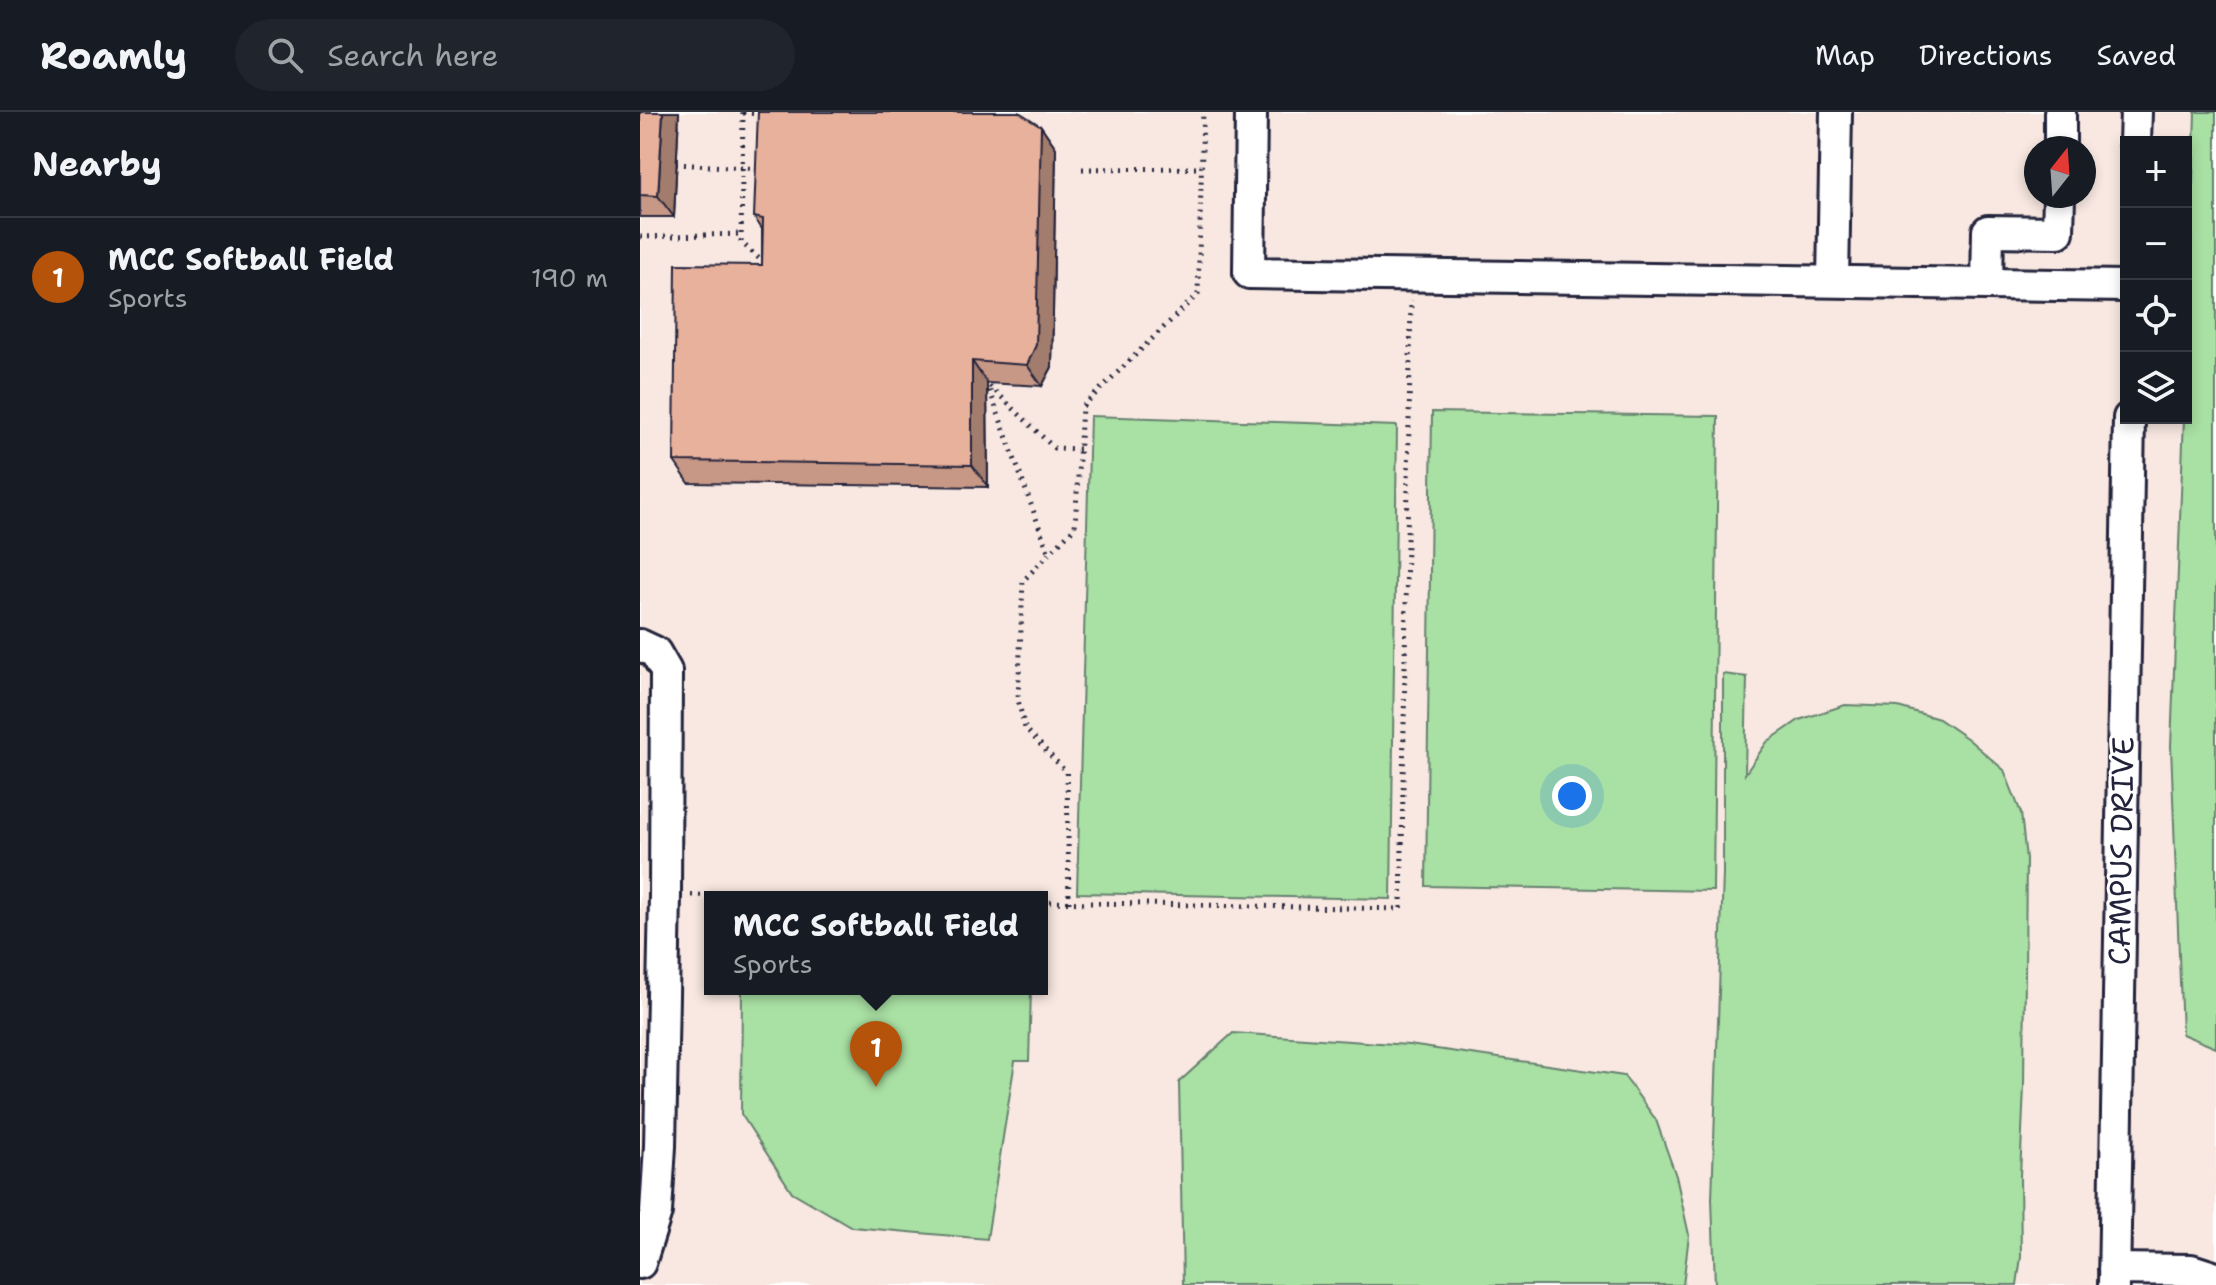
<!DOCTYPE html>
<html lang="en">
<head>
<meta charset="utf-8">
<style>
	:root { --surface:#171b24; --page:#20242c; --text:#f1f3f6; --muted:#9ea1a6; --line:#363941; --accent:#b45309 }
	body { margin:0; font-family:"Shantell Sans",sans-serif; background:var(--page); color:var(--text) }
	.controls { position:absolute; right:24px; top:24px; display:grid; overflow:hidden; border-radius:0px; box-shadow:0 4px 12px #0003 }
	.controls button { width:72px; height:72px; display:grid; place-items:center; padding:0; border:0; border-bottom:2px solid var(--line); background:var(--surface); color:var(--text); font:40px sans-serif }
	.compass { position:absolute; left:1384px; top:24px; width:72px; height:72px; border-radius:50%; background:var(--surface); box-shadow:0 4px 12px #0003; rotate:17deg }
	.you { position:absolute; left:932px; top:684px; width:28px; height:28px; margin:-20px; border:6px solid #fff; border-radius:50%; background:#1a73e8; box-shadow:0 0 0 12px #1a73e833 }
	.badge { display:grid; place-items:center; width:52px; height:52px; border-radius:50%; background:var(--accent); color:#fff; font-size:26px; font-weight:700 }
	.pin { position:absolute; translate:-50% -66px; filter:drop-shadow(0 2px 4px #0008) }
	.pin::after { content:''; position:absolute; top:42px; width:28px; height:24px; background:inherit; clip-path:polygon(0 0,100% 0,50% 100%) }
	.popup { position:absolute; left:64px; top:779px; width:344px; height:104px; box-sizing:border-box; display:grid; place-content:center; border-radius:0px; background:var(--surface); filter:drop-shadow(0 2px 6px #0005); font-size:26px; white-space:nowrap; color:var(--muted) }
	.popup b { font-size:30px; color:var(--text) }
	.popup::after { content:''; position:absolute; left:50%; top:100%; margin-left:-16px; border:16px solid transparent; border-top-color:var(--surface) }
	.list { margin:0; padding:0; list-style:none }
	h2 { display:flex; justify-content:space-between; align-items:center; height:104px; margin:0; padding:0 32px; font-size:34px }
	h2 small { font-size:26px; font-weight:400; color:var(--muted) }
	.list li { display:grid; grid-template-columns:52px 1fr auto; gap:24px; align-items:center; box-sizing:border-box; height:120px; padding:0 32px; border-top:2px solid var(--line) }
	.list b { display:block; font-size:30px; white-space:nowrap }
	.list p { margin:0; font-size:26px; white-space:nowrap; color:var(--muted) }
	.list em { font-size:26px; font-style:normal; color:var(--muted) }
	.icon { flex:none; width:44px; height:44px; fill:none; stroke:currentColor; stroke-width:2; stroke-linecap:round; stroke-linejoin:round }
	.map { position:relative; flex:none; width:1576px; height:1173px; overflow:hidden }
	header { display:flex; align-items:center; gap:48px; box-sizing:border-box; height:112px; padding:0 40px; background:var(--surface); border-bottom:2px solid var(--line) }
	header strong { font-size:38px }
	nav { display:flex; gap:44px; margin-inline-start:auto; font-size:28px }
	.search { width:560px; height:72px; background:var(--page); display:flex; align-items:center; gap:20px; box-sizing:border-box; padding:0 28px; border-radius:44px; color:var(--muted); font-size:30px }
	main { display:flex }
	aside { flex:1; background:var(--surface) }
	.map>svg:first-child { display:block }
</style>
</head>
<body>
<header>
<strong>Roamly</strong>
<div class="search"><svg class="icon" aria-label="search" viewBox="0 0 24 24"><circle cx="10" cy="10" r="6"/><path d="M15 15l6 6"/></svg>Search here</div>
<nav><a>Map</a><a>Directions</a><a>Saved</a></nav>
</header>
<main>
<aside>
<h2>Nearby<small></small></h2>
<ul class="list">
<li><span class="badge">1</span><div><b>MCC Softball Field</b><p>Sports</p></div><em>190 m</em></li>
</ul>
</aside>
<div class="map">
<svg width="1576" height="1173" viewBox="0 0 1576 1173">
	<rect width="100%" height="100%" fill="#fff"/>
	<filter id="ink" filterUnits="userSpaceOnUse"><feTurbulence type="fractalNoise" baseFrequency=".0125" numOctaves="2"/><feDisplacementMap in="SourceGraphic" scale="16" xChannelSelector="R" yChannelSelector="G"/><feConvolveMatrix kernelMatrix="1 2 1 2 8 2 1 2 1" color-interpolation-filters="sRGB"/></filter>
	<g filter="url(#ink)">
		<path fill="#f8e8e1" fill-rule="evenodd" d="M 0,0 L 1555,0 L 1546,245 L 1546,30 L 1486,30 L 1486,306 L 1544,306 L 1531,633 L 1576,646 L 1576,1173 L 0,1173 ZM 1396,36 L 1444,36 L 1444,84 L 1396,84 ZM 70,785 L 402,785 L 402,877 L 70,877 Z"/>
		<path fill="#a9e0a3" stroke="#66816f" stroke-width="2" d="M 1555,0 L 1576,0 L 1576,936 L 1542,922 L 1531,634 L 1544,306 L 1546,306 Z
			M 792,300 L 1078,304 L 1073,779 L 786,774 Z
			M 450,304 L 757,314 L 751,787 L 437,781 Z
			M 1083,562 L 1107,565 L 1105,662 L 1127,630 L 1159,608 L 1205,593 L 1258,595 L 1299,607 L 1328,627 L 1364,658 L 1381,701 L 1386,747 L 1384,975 L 1380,1064 L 1381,1145 L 1377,1173 L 1075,1173 L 1072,1087 L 1083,761 Z
			M 102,877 L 391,877 L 389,949 L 375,949 L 347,1127 L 212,1115 L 152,1080 L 101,1002 Z
			M 593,921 L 769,933 L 984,964 L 1016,1008 L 1036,1064 L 1049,1123 L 1043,1173 L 543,1173 L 539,970 Z"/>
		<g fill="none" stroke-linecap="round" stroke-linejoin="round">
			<defs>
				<path id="minor" d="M 611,0 L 609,161 L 1347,172 L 1348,119 L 1418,120 L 1419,84
					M 1495,30 L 1496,0
					M 1420,36 L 1420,0
					M 1193,169 L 1196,0
					M 1347,172 L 1486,174
					M 0,533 L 15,540 L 26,559 L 25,783 L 20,1034 L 16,1100 L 0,1151
					M 1474,1157 L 1551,1158 L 1576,1166
					M 1474,1173 L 1489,306"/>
			</defs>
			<use href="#minor" stroke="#22223b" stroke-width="36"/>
			<path stroke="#22223b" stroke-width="5" stroke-dasharray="2 6" stroke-linecap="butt" d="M 103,0 L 101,130 L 125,152
				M 103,1 L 122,2
				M 36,52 L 123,57
				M 442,57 L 562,56
				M 0,125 L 101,122
				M 347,271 L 409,442
				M 350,274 L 414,336 L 440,337
				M 51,783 L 134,785
				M 402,790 L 761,797 L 771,188
				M 429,791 L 427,661 L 385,616 L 378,588 L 383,469 L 435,415 L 442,295 L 558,182 L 563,0"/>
			<use href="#minor" stroke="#fff" stroke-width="30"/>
		</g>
		<path fill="#c79886" stroke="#22223b" stroke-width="2" d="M 0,0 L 39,0 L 34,105 L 0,105 Z
			M 401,14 L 416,36 L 412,255 L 402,274 L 347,271 L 348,375 L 49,371 L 34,349 L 122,153 L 122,117 L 114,105 Z"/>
		<path fill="#a27c6d" stroke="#22223b" stroke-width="2" d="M 23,0 L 39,0 L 34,105 L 18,84 Z
			M 401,14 L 416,36 L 412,255 L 402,274 L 387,253 Z
			M 332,249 L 347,271 L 348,375 L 332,353 Z"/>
		<path fill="#e7b19c" stroke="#22223b" stroke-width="2" d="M 0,0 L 23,0 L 18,84 L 0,83 Z
			M 118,0 L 379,0 L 401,14 L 396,233 L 387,253 L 332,249 L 332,353 L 34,349 L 36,152 L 122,153 L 123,107 L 114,105 Z"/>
	</g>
	<g text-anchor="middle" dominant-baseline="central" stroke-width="6" stroke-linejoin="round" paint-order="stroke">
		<g font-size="30" fill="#22223b" stroke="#fff">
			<text transform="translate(1481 739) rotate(-89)">CAMPUS DRIVE</text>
		</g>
	</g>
</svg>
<div class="controls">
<button>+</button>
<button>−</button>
<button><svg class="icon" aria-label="locate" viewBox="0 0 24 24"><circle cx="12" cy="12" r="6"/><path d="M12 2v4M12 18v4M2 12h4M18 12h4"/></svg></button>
<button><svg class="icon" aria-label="layers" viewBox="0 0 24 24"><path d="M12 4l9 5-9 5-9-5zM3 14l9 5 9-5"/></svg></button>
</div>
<svg class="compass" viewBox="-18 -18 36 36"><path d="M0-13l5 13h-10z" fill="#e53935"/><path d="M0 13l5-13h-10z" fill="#9ea1a6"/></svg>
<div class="you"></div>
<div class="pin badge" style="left:236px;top:975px">1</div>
<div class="popup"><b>MCC Softball Field</b>Sports</div>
</div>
</main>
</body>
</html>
